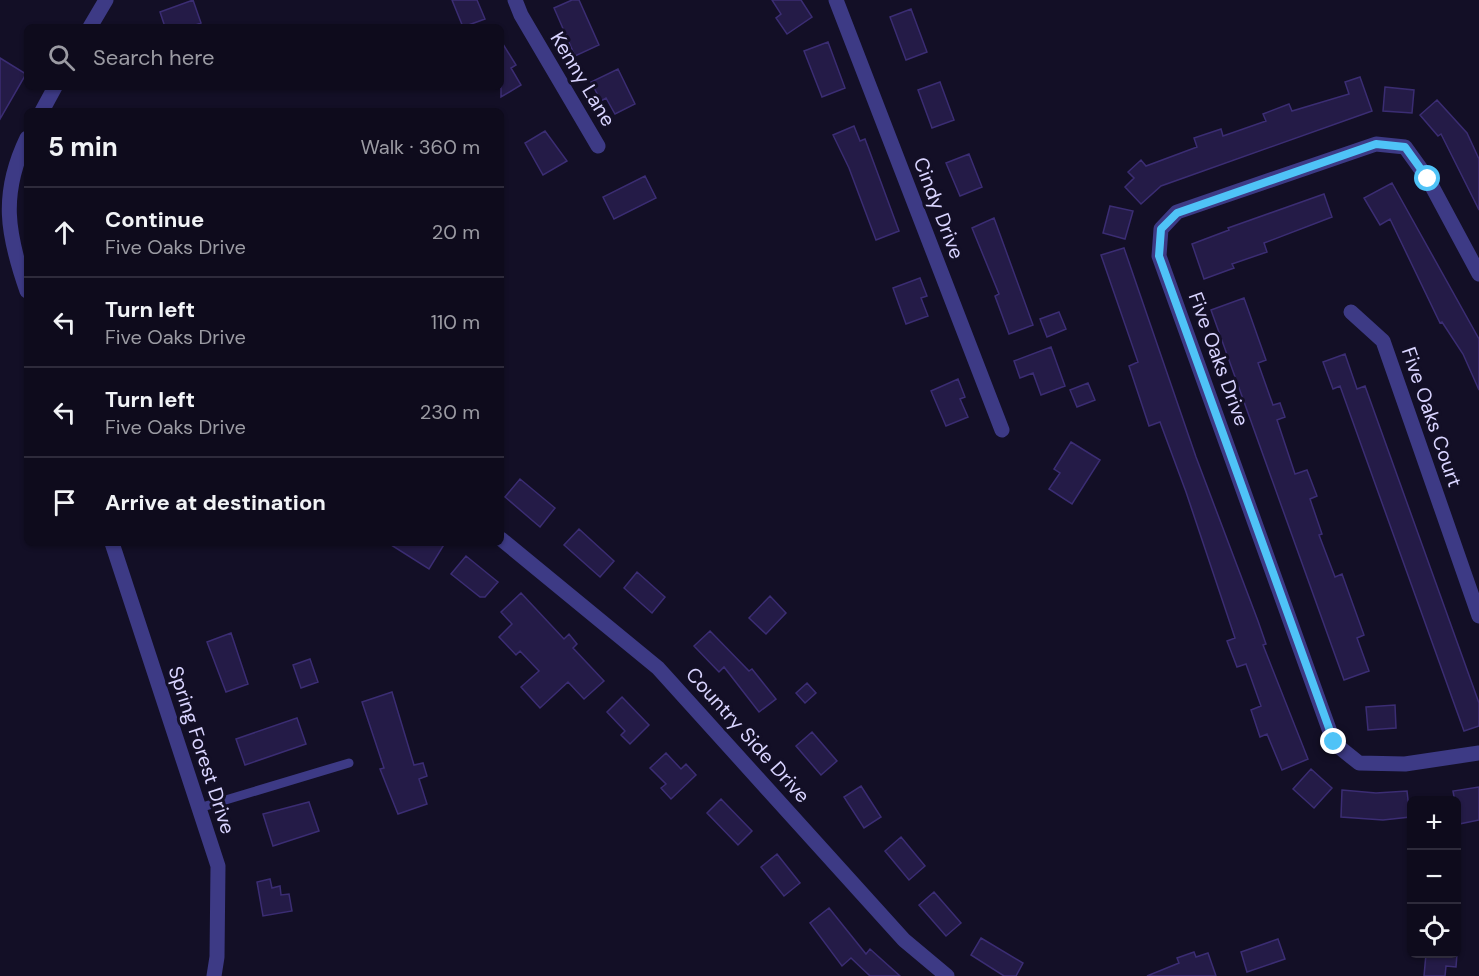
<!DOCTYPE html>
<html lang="en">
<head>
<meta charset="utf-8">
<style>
	:root { --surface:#0e0b1c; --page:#171425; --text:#f1f3f6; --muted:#9b9ba3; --line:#2e2b3b }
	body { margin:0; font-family:"DM Sans",sans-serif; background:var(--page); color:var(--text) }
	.controls { position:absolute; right:18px; bottom:18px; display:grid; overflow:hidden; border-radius:9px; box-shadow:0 2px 4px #0004 }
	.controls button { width:54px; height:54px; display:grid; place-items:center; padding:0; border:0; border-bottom:2px solid var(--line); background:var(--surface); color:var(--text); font:30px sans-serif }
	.stop { position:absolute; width:18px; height:18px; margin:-14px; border:4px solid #4fc3f7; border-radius:50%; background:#fff }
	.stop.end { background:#4fc3f7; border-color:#fff; box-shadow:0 2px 6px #0008 }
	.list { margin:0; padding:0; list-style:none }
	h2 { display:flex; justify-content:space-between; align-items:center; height:78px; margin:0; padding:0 24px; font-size:26px }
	h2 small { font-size:20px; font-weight:400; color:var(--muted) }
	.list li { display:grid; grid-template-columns:39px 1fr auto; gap:18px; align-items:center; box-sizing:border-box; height:90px; padding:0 24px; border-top:2px solid var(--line) }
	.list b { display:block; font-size:22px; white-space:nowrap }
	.list p { margin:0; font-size:20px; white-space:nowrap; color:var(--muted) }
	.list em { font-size:20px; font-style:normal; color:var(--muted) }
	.icon { flex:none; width:33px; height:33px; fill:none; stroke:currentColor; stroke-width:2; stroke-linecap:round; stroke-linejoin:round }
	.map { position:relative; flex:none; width:1479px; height:976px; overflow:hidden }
	.search { position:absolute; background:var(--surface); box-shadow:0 2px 4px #0004; left:24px; top:24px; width:480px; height:66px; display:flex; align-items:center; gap:15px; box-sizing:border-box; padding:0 21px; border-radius:9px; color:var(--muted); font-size:22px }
	.panel { position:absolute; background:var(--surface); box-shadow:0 2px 4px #0004; left:24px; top:108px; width:480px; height:438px; border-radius:9px }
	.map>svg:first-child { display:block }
</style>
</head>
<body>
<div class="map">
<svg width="1479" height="976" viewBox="0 0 1479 976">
	<rect width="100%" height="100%" fill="#130f26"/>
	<path fill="#241b47" stroke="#3b2d73" stroke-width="1.5" d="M 193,0 L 201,23 L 190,27 L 165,27 L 160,12 Z
		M 452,0 L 477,0 L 485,19 L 463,27 Z
		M 572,0 L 579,0 L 599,45 L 575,56 L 554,8 Z
		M 772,0 L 801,0 L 812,17 L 787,34 L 776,18 L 781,14 Z
		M 911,9 L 927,52 L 906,60 L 890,17 Z
		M 501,41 L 516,65 L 511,68 L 521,85 L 501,97 Z
		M 828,42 L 845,88 L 822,97 L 804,51 Z
		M 0,58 L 26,74 L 0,119 Z
		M 618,69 L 635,104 L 615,114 L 606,98 L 601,101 L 591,82 Z
		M 1360,77 L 1372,111 L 1161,186 L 1141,204 L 1125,187 L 1134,178 L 1128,172 L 1141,160 L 1146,166 L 1197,147 L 1194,138 L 1221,129 L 1223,136 L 1266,121 L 1263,114 L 1289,104 L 1292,111 L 1349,94 L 1345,82 Z
		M 940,82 L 954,120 L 932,128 L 918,90 Z
		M 1385,87 L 1414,90 L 1412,113 L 1383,111 Z
		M 1437,100 L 1467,133 L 1479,159 L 1479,210 L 1441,134 L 1438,136 L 1420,115 Z
		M 854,126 L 860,141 L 865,139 L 899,231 L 876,240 L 849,168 L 833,135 Z
		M 545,131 L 567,161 L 543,175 L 525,143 Z
		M 969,154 L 982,187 L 960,196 L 946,163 Z
		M 645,176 L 656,198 L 614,219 L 603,197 Z
		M 1392,183 L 1479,339 L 1479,390 L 1463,354 L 1442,322 L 1440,323 L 1390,219 L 1380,225 L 1364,198 Z
		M 1324,194 L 1332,217 L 1264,243 L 1267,252 L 1232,264 L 1234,268 L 1204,279 L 1192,244 L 1229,230 L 1228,228 Z
		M 1110,206 L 1133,211 L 1125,239 L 1103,233 Z
		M 994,218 L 1033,325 L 1009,334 L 995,296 L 999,294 L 972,228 Z
		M 1124,248 L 1196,457 L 1258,621 L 1266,644 L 1263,645 L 1308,759 L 1282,770 L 1267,734 L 1260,737 L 1251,710 L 1261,706 L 1246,664 L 1237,667 L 1227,641 L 1235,638 L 1186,492 L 1160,422 L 1149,426 L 1129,366 L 1138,362 L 1101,255 Z
		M 920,278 L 927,296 L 921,298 L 928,316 L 906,324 L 893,288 Z
		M 1244,298 L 1266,360 L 1258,363 L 1273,405 L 1280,403 L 1285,417 L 1277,420 L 1295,474 L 1307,470 L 1317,496 L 1310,499 L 1322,534 L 1319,535 L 1335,577 L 1342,574 L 1364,635 L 1357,638 L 1369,671 L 1344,680 L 1211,310 Z
		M 1059,312 L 1066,329 L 1047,337 L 1040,319 Z
		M 1051,347 L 1065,386 L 1041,395 L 1033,373 L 1020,378 L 1014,361 Z
		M 1345,354 L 1357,389 L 1365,386 L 1479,703 L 1479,726 L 1464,731 L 1340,386 L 1333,389 L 1323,362 Z
		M 958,379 L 965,397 L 960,399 L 968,417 L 946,426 L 931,391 Z
		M 1088,383 L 1095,400 L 1077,407 L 1070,390 Z
		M 1071,442 L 1100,460 L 1072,504 L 1049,489 L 1060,473 L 1054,469 Z
		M 520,479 L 555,508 L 540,527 L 505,497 Z
		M 579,529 L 614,561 L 600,577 L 564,545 Z
		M 388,543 L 445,543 L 429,569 Z
		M 466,556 L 498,582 L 485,597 L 480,597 L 451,574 Z
		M 637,572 L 665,597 L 652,613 L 624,588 Z
		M 521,593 L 564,639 L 569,634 L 577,644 L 573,648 L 604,681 L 584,699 L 568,682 L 540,708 L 521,687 L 539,671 L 520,651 L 516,655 L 499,637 L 512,624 L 501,612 Z
		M 770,596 L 786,613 L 766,634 L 749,618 Z
		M 710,631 L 749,671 L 752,669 L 776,699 L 759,712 L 724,667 L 719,672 L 694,646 Z
		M 231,633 L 248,684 L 226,692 L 207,642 Z
		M 310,659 L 318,682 L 301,688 L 293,665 Z
		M 807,683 L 816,693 L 805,703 L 796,693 Z
		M 392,692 L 414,765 L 423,763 L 427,776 L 419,779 L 427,804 L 398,814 L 380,769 L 384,768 L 362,702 Z
		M 622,697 L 649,725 L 630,744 L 621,735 L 625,731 L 607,712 Z
		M 1395,705 L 1396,728 L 1368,730 L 1366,707 Z
		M 297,718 L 306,744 L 245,765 L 236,739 Z
		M 812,732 L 837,761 L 821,775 L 796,746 Z
		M 666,753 L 681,769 L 686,764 L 696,775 L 671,799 L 661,788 L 666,784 L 650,768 Z
		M 1311,769 L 1332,788 L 1314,808 L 1293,789 Z
		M 861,786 L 881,817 L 864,828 L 844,797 Z
		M 1479,787 L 1479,820 L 1459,824 L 1453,791 Z
		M 1342,790 L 1376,793 L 1407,791 L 1410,817 L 1383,820 L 1341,817 Z
		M 721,799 L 752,831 L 738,845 L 707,813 Z
		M 309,802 L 319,831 L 273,846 L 263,814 Z
		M 901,837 L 925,866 L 909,880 L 885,851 Z
		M 777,854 L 800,883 L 784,896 L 761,867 Z
		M 270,879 L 272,888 L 280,886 L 281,895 L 289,894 L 292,911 L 263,916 L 257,882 Z
		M 934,892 L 961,923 L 946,936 L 919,905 Z
		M 829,908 L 866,954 L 870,949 L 900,976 L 870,976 L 851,958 L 842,966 L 810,923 Z
		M 981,938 L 1023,963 L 1016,976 L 1004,976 L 971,955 Z
		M 1278,939 L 1285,959 L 1247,972 L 1241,952 Z
		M 1194,952 L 1196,957 L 1208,953 L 1216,976 L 1147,976 L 1179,963 L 1177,958 Z
		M 1426,954 L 1457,954 L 1456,967 L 1446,966 L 1445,976 L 1424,976 Z"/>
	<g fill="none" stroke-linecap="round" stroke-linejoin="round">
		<path stroke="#3d3a85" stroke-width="9" d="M 199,808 L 349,763"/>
		<path stroke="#3d3a85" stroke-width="15" d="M 515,0 L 521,15 L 598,146
			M 836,0 L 1002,430
			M 90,27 L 106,0
			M 42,111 L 55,87
			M 27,138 C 0,194 7,234 27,291
			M 1479,274 L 1428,179 L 1405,147 L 1376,144 L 1177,212 L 1161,229 L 1159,256 L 1334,743 L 1359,763 L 1405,764 L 1479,753
			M 1351,312 L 1383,341 L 1479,616
			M 501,539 L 658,668 L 904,940 L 947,976
			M 112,543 L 218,866 L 217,957 L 214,976"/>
	</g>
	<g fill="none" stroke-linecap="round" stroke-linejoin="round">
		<path stroke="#4fc3f7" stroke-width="8" d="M 1334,742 L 1159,256 L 1161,229 L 1177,213 L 1376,144 L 1405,147 L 1428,179"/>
	</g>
	<g text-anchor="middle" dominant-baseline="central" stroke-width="6" stroke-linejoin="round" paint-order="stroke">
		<g font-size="20" fill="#d9d4ff" stroke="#130f26">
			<text transform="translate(583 79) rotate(59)">Kenny Lane</text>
			<text transform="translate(939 208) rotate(69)">Cindy Drive</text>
			<text transform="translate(1219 359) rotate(70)">Five Oaks Drive</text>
			<text transform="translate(1432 417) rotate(71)">Five Oaks Court</text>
			<text transform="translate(748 735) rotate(48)">Country Side Drive</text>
			<text transform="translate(202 750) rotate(72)">Spring Forest Drive</text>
		</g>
	</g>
</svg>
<div class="controls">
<button>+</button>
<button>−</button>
<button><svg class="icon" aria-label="locate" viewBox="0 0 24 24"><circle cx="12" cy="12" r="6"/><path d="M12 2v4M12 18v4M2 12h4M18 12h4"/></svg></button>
</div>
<div class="stop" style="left:1428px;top:179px"></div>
<div class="stop end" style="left:1334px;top:742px"></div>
<div class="search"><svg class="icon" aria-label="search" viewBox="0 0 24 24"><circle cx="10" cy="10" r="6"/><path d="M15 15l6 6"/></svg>Search here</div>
<section class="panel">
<h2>5 min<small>Walk · 360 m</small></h2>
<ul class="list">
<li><svg class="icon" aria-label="ahead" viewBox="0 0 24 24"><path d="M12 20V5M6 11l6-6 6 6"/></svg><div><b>Continue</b><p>Five Oaks Drive</p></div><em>20 m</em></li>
<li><svg class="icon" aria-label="left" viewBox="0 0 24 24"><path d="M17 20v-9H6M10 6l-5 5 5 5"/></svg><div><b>Turn left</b><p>Five Oaks Drive</p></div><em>110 m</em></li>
<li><svg class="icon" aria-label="left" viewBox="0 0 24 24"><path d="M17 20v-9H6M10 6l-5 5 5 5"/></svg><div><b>Turn left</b><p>Five Oaks Drive</p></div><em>230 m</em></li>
<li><svg class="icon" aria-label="arrive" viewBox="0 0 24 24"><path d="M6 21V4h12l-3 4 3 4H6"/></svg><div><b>Arrive at destination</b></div></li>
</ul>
</section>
</div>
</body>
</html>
